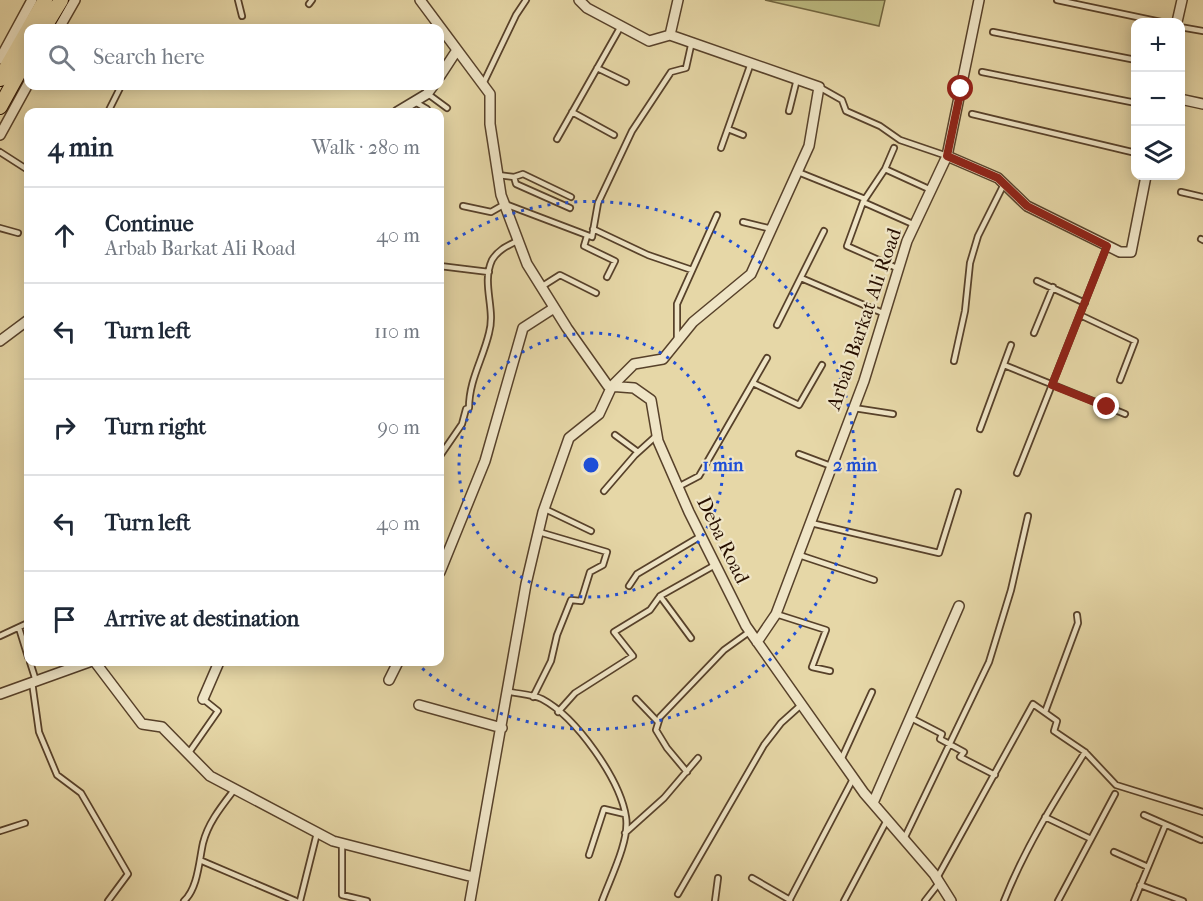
<!DOCTYPE html>
<html lang="en">
<head>
<meta charset="utf-8">
<style>
	:root { --surface:#fff; --page:#f2f2f3; --text:#1f2937; --muted:#747a83; --line:#e0e1e3 }
	body { margin:0; font-family:"IM FELL French Canon",serif; background:var(--page); color:var(--text) }
	.controls { position:absolute; right:18px; top:18px; display:grid; overflow:hidden; border-radius:12px; box-shadow:0 3px 15px #0003 }
	.controls button { width:54px; height:54px; display:grid; place-items:center; padding:0; border:0; border-bottom:2px solid var(--line); background:var(--surface); color:var(--text); font:30px sans-serif }
	.stop { position:absolute; width:18px; height:18px; margin:-14px; border:4px solid #8f2418; border-radius:50%; background:#fff }
	.stop.end { background:#8f2418; border-color:#fff; box-shadow:0 2px 6px #0008 }
	.list { margin:0; padding:0; list-style:none }
	h2 { display:flex; justify-content:space-between; align-items:center; height:78px; margin:0; padding:0 24px; font-size:26px }
	h2 small { font-size:20px; font-weight:400; color:var(--muted) }
	.list li { display:grid; grid-template-columns:39px 1fr auto; gap:18px; align-items:center; box-sizing:border-box; height:96px; padding:0 24px; border-top:2px solid var(--line) }
	.list b { display:block; font-size:22px; white-space:nowrap }
	.list p { margin:0; font-size:20px; white-space:nowrap; color:var(--muted) }
	.list em { font-size:20px; font-style:normal; color:var(--muted) }
	.icon { flex:none; width:33px; height:33px; fill:none; stroke:currentColor; stroke-width:2; stroke-linecap:round; stroke-linejoin:round }
	.map { position:relative; flex:none; width:1203px; height:901px; overflow:hidden }
	.search { position:absolute; background:var(--surface); box-shadow:0 3px 15px #0003; left:24px; top:24px; width:420px; height:66px; display:flex; align-items:center; gap:15px; box-sizing:border-box; padding:0 21px; border-radius:12px; color:var(--muted); font-size:22px }
	.panel { position:absolute; background:var(--surface); box-shadow:0 3px 15px #0003; left:24px; top:108px; width:420px; height:558px; border-radius:12px }
	.map>svg:first-child { display:block }
</style>
</head>
<body>
<div class="map">
<svg width="1203" height="901" viewBox="0 0 1203 901">
	<rect width="100%" height="100%" fill="#e6d7a7"/>
	<filter id="stains"><feTurbulence type="fractalNoise" baseFrequency=".00333" numOctaves="4"/><feColorMatrix values="0 0 0 0 .2 0 0 0 0 .09 0 0 0 0 .02 0 0 0 .5 -.17"/></filter>
	<radialGradient id="worn" r=".72"><stop offset=".6" stop-color="#630" stop-opacity="0"/><stop offset="1" stop-color="#630" stop-opacity=".3"/></radialGradient>
	<path fill="#bdbc82" stroke="#726641" stroke-width="1.5" d="M 765,0 L 885,0 L 879,26 Z"/>
	<g fill="none" stroke-linecap="round" stroke-linejoin="round">
		<defs>
			<path id="service" d="M 238,0 L 242,16
				M 1057,0 L 1161,22
				M 309,4 L 312,0
				M 1180,27 L 1203,31
				M 993,32 L 1136,60
				M 597,68 L 626,82
				M 982,72 L 1136,103
				M 483,84 L 516,15 L 526,0
				M 819,87 L 842,100 L 846,111 L 880,126 L 900,140 L 947,156
				M 428,94 L 447,108
				M 415,102 L 427,109 L 426,112
				M 109,110 L 121,86
				M 789,111 L 797,79
				M 572,112 L 614,135
				M 972,114 L 1136,153
				M 728,129 L 743,135
				M 557,139 L 621,26
				M 721,148 L 751,63
				M 894,148 L 885,169 L 863,202 L 847,246 L 899,269
				M 0,152 L 28,170
				M 885,169 L 931,190
				M 798,172 L 865,199
				M 498,175 L 514,177 L 516,184 L 570,208
				M 514,177 L 523,174 L 571,197
				M 1181,192 L 1203,197
				M 863,202 L 915,225
				M 463,206 L 491,212 L 505,204 L 592,237 L 598,203 L 632,131 L 671,72 L 686,68 L 692,41
				M 743,222 L 772,229
				M 0,228 L 18,233
				M 593,229 L 648,255 L 692,270
				M 587,236 L 584,246 L 615,261 L 607,277
				M 1201,239 L 1203,240
				M 440,266 L 489,272
				M 801,278 L 885,314
				M 1037,281 L 1085,303
				M 541,287 L 560,275 L 596,293
				M 1080,315 L 1135,341 L 1120,380
				M 777,325 L 824,231
				M 1034,333 L 1053,287
				M 677,338 L 677,304 L 717,215
				M 954,361 L 965,311 L 970,263 L 978,236 L 1004,184
				M 1004,365 L 1125,414
				M 753,383 L 799,405 L 822,365
				M 854,408 L 893,414
				M 980,429 L 1011,345
				M 615,435 L 638,452
				M 799,454 L 831,466
				M 440,456 L 462,424 L 466,409 L 469,408 C 469,380 483,359 489,333 C 496,309 481,284 492,260 C 498,250 507,246 517,241
				M 1017,473 L 1107,246
				M 678,487 L 699,476 L 767,358
				M 604,491 L 635,455 L 656,436
				M 545,509 L 591,531
				M 811,523 L 939,553 L 958,492
				M 799,555 L 874,580
				M 629,586 L 637,574 L 701,536
				M 660,596 L 691,638
				M 776,614 L 826,630 L 812,667 L 830,671
				M 19,628 L 28,657
				M 0,636 L 28,623
				M 30,662 L 36,681
				M 32,682 L 39,732 L 57,775 L 81,793 L 128,874 L 108,901
				M 506,691 C 517,694 532,694 542,699 C 576,717 620,779 626,817 C 630,840 610,879 602,901
				M 533,697 L 551,661 L 557,635 L 571,600 L 581,601 L 590,572 L 603,565 L 607,552 L 539,532
				M 636,699 L 658,722
				M 558,712 L 575,693 L 633,656 L 614,632 L 650,610 L 660,596 L 715,565
				M 1045,712 L 1078,623 L 1077,615
				M 911,718 L 942,734 L 940,739 L 964,752 L 960,757 L 995,775
				M 188,754 L 218,711 L 203,699
				M 841,760 L 872,692
				M 687,772 L 667,748 L 656,730 L 660,717 L 724,650 L 749,632
				M 1144,815 L 1201,840
				M 1045,817 L 1089,838
				M 0,831 L 25,823
				M 625,833 L 664,798 L 698,758
				M 904,839 L 989,662 L 1011,590 L 1028,516
				M 342,843 L 342,895 L 367,901
				M 1114,852 L 1148,867
				M 589,855 L 604,809 L 625,814
				M 202,861 L 296,901
				M 752,878 L 790,900
				M 937,878 L 1033,704 L 1057,721 L 1054,731 L 1085,752 L 1116,785 L 1203,812
				M 1140,885 L 1183,901
				M 678,894 L 764,745 L 781,723 L 801,705
				M 184,901 C 198,888 199,861 203,843 C 208,823 221,807 234,790
				M 300,901 L 317,833
				M 715,901 L 718,878
				M 789,901 L 853,779
				M 844,901 L 887,820
				M 925,901 L 939,883
				M 1004,901 C 1025,848 1055,800 1085,752
				M 1058,901 L 1115,794
				M 1134,901 L 1165,826"/>
			<path id="minor" d="M 420,0 L 490,94 L 490,124 L 501,195 L 527,264 L 567,328 L 608,386 L 634,388 L 651,400 L 658,441 L 689,512 L 746,626 L 864,793 L 934,874 L 951,901
				M 1177,22 L 1182,0
				M 59,28 L 75,0
				M 670,35 L 678,0
				M 0,59 L 32,0
				M 440,76 L 457,50
				M 1180,99 L 1203,104
				M 397,112 L 427,94 L 433,86
				M 0,135 L 28,84
				M 947,156 L 998,178 L 1027,206 L 1120,252 L 1131,252 L 1146,176
				M 0,341 L 28,320
				M 440,572 L 485,461 L 523,328 L 554,308
				M 757,642 L 776,614 L 864,381 L 907,241 L 947,156 L 979,0
				M 95,662 L 142,724 L 162,727 L 210,776 L 333,841 L 473,877
				M 389,680 L 398,662
				M 0,694 L 89,662
				M 203,699 L 219,662
				M 419,705 L 502,728
				M 873,803 L 959,606
				M 470,901 L 526,584 L 543,512 L 569,438 L 599,414 L 612,386 L 634,364 L 663,359 L 693,322 L 751,274 L 809,146 L 819,87 L 670,35 L 649,41 L 587,8 L 579,0"/>
			<path id="primary" d="M 44,28 L 61,0
				M 0,79 L 45,0
				M 0,107 L 28,56"/>
		</defs>
		<use href="#service" stroke="#57412a" stroke-width="8"/>
		<use href="#minor" stroke="#57412a" stroke-width="12"/>
		<use href="#primary" stroke="#270f00" stroke-width="16"/>
		<use href="#service" stroke="#efe5c6" stroke-width="4.5"/>
		<use href="#minor" stroke="#efe5c6" stroke-width="9"/>
		<use href="#primary" stroke="#e6d7a7" stroke-width="14"/>
	</g>
	<g fill="none" stroke-linecap="round" stroke-linejoin="round">
		<path stroke="#8f2418" stroke-width="8" d="M 961,89 L 947,156 L 998,178 L 1027,206 L 1107,246 L 1052,385 L 1107,407"/>
	</g>
	<g fill="none" stroke="#1d4ed8" stroke-width="3" stroke-dasharray="3 6">
		<circle cx="591" cy="465" r="132"/>
		<path d="M440 249A264 264 0 1 1 416 663"/>
	</g>
	<g text-anchor="middle" dominant-baseline="central" stroke-width="4.5" stroke-linejoin="round" paint-order="stroke">
		<g font-size="20" fill="#270f00" stroke="#efe5c6">
			<text transform="translate(864 319) rotate(-71)">Arbab Barkat Ali Road</text>
			<text transform="translate(723 540) rotate(64)">Deba Road</text>
		</g>
	</g>
	<circle cx="591" cy="465" r="9" fill="#1d4ed8" stroke="#efe5c6" stroke-width="3"/>
	<g font-size="18" text-anchor="middle" font-weight="bold" fill="#1d4ed8" stroke="#efe5c6" stroke-width="4.5" stroke-linejoin="round" paint-order="stroke">
		<text x="723" y="471">1 min</text>
		<text x="855" y="471">2 min</text>
	</g>
	<rect width="100%" height="100%" filter="url(#stains)"/>
	<rect width="100%" height="100%" fill="url(#worn)"/>
</svg>
<div class="controls">
<button>+</button>
<button>−</button>
<button><svg class="icon" aria-label="layers" viewBox="0 0 24 24"><path d="M12 4l9 5-9 5-9-5zM3 14l9 5 9-5"/></svg></button>
</div>
<div class="stop" style="left:961px;top:89px"></div>
<div class="stop end" style="left:1107px;top:407px"></div>
<div class="search"><svg class="icon" aria-label="search" viewBox="0 0 24 24"><circle cx="10" cy="10" r="6"/><path d="M15 15l6 6"/></svg>Search here</div>
<section class="panel">
<h2>4 min<small>Walk · 280 m</small></h2>
<ul class="list">
<li><svg class="icon" aria-label="ahead" viewBox="0 0 24 24"><path d="M12 20V5M6 11l6-6 6 6"/></svg><div><b>Continue</b><p>Arbab Barkat Ali Road</p></div><em>40 m</em></li>
<li><svg class="icon" aria-label="left" viewBox="0 0 24 24"><path d="M17 20v-9H6M10 6l-5 5 5 5"/></svg><div><b>Turn left</b></div><em>110 m</em></li>
<li><svg class="icon" aria-label="right" viewBox="0 0 24 24"><path d="M7 20v-9h11M14 6l5 5-5 5"/></svg><div><b>Turn right</b></div><em>90 m</em></li>
<li><svg class="icon" aria-label="left" viewBox="0 0 24 24"><path d="M17 20v-9H6M10 6l-5 5 5 5"/></svg><div><b>Turn left</b></div><em>40 m</em></li>
<li><svg class="icon" aria-label="arrive" viewBox="0 0 24 24"><path d="M6 21V4h12l-3 4 3 4H6"/></svg><div><b>Arrive at destination</b></div></li>
</ul>
</section>
</div>
</body>
</html>
